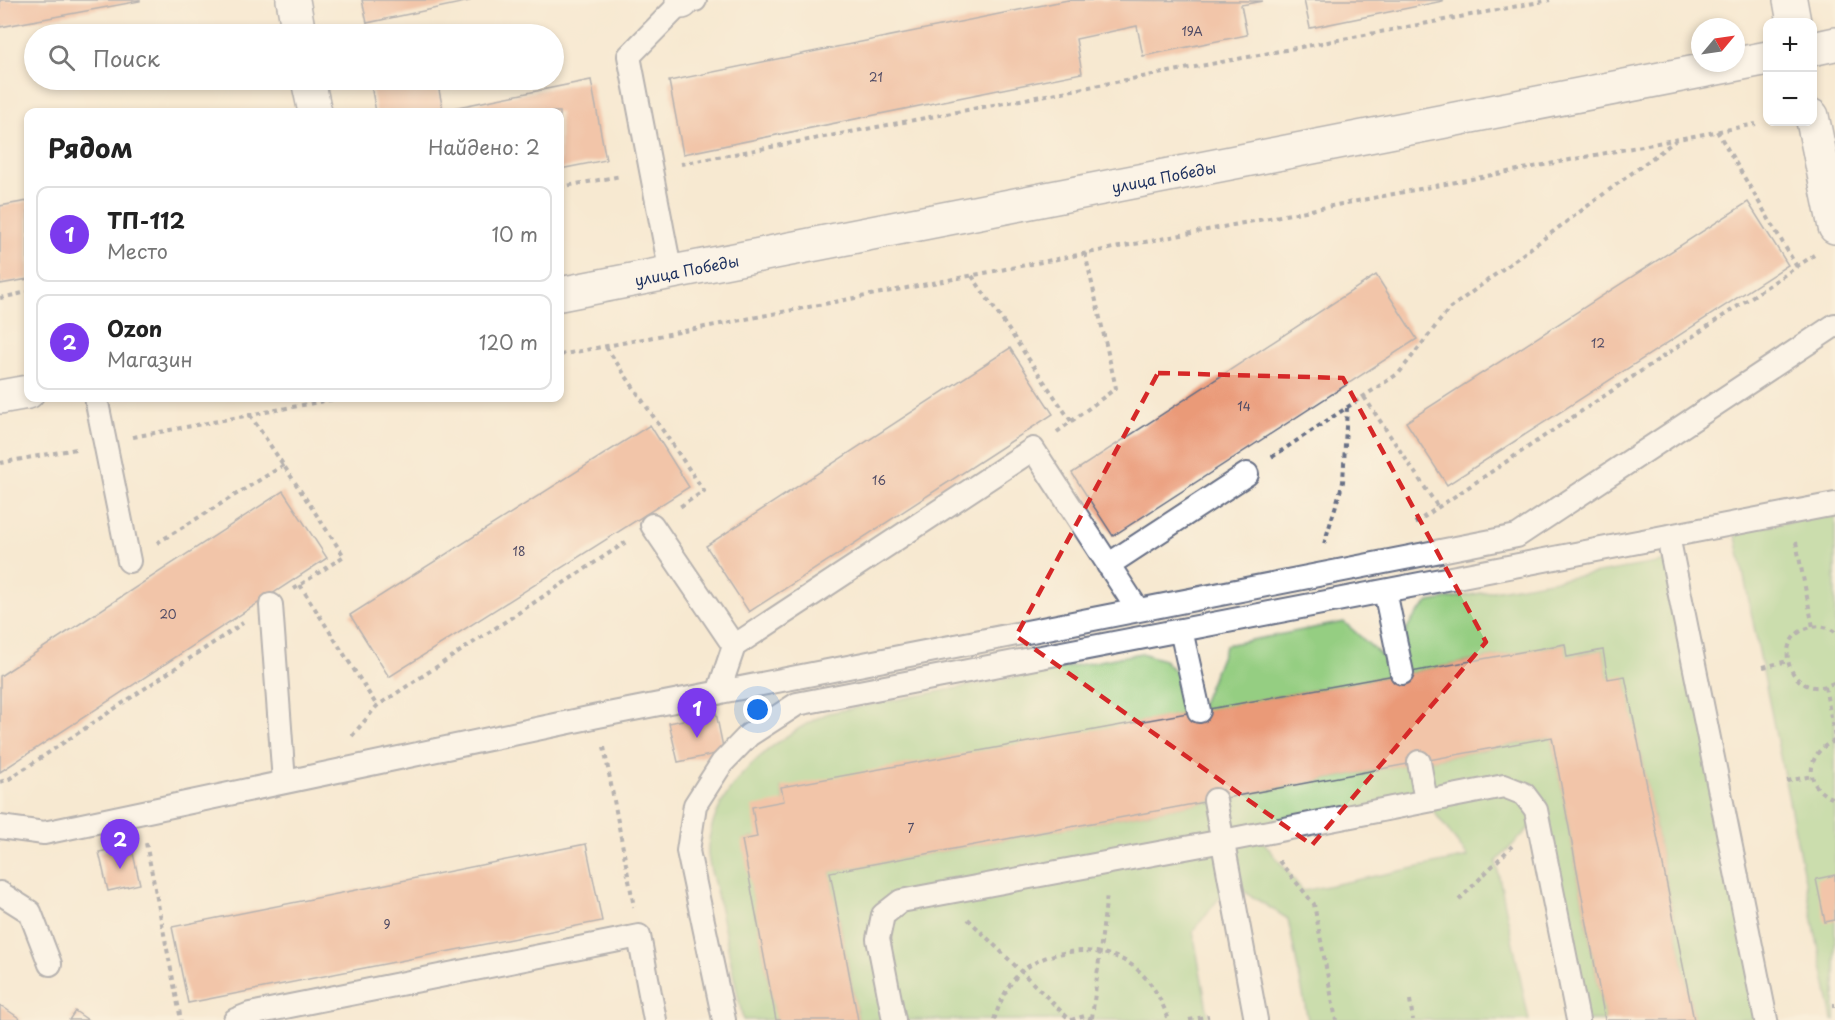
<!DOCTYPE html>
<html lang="ru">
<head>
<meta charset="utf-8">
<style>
	:root { --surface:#fff; --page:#f6f6f6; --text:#222; --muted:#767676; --line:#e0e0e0; --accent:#7c3aed }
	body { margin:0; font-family:"Playpen Sans",sans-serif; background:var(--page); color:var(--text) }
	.controls { position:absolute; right:18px; top:18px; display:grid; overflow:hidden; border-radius:12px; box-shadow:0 3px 9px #0003 }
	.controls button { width:54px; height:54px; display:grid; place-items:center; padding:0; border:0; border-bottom:2px solid var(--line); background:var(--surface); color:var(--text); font:30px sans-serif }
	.compass { position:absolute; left:1691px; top:18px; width:54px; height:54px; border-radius:50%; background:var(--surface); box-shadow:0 3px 9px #0003; rotate:61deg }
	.you { position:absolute; left:758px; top:710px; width:21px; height:21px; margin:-15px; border:4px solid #fff; border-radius:50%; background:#1a73e8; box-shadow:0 0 0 9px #1a73e833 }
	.badge { display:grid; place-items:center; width:39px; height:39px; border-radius:50%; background:var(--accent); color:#fff; font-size:20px; font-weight:700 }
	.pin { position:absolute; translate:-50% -50px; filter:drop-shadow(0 2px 3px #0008) }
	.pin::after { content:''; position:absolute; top:32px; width:21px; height:18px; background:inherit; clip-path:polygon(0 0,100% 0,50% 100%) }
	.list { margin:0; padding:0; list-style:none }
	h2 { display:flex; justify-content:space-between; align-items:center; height:78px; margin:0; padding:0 24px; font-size:26px }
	h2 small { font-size:20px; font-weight:400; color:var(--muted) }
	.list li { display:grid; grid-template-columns:39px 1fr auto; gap:18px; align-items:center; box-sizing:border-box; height:96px; margin:0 12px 12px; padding:0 12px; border:2px solid var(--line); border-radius:12px }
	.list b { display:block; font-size:22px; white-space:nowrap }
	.list p { margin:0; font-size:20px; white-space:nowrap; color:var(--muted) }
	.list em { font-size:20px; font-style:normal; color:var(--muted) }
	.icon { flex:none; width:33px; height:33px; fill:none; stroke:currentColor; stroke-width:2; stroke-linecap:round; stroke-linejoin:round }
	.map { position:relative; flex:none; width:1835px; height:1020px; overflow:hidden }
	.search { position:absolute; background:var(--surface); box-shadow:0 3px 9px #0003; left:24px; top:24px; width:540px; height:66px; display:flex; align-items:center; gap:15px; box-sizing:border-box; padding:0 21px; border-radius:33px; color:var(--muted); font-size:22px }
	.panel { position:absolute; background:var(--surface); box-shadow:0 3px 9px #0003; left:24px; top:108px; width:540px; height:294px; border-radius:12px }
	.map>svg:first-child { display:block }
</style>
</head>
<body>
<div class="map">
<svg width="1835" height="1020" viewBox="0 0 1835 1020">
	<rect width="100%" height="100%" fill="#fcf5e5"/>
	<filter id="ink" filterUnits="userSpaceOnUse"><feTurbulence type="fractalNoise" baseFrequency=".0167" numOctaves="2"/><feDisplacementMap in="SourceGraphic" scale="12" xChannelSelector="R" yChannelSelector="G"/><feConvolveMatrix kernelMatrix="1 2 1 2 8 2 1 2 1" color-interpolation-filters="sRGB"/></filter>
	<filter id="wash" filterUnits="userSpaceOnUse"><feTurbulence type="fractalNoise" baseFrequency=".008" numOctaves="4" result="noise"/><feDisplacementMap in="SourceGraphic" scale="24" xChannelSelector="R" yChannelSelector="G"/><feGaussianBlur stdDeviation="1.35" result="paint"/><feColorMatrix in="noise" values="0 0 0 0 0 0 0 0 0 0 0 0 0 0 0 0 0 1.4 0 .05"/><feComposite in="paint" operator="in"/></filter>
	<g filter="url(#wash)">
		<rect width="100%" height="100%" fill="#f7e9d1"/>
		<path fill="#95ce82" stroke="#587e70" stroke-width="1.5" fill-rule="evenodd" d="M 1835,513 L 1835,1020 L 1833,1020 L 1735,532 Z
			M 1673,560 L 1766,1020 L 1694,1020 L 1625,677 L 1608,679 L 1603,650 L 1567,657 L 1565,644 L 781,788 L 784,801 L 757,837 L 743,840 L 776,1020 L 743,1020 C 734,977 725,934 716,890 C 713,877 706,859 708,846 C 715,783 775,738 828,713 L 1141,653 L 1164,660 L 1183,680 L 1199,711 L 1226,645 L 1344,622 L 1401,673 C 1403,636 1400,629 1429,602 Z
			M 1552,737 L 1605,1020 L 1578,1020 L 1537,820 L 1496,862 L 1529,1020 L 1308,1020 L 1288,919 L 1231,883 L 1193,931 L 1209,1020 L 858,1020 L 830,872 ZM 1426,801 L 1468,857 L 1303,891 L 1258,835 Z"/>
		<g id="blocks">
			<path fill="#ea9a78" d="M 0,0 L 140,0 L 140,1 L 0,27 Z
				M 362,0 L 470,0 L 470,1 L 367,23 Z
				M 1068,0 L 1263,1 L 1241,5 L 1247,35 L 1143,56 L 1137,26 L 1076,39 L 1082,73 L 683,154 L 669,81 Z
				M 1304,0 L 1443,0 L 1443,1 L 1310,28 Z
				M 370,80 L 437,80 L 443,110 L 591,80 L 606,160 L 560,169 L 560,112 L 376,112 Z
				M 28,201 L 28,279 L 0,284 L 0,206 Z
				M 1748,202 L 1788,265 L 1447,485 L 1406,422 Z
				M 1376,275 L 1417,339 L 1113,536 L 1072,473 Z
				M 1010,348 L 1053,414 L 749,612 L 706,546 Z
				M 650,425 L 689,487 L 389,677 L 350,615 Z
				M 283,491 L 327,558 L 0,772 L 0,676 Z
				M 1565,644 L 1567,657 L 1603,650 L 1608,679 L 1625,676 L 1694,1020 L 1605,1020 L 1552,737 L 830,872 L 858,1020 L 776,1020 L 742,840 L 757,837 L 752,807 L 784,801 L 781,787 Z
				M 716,713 L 724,752 L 678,762 L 669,723 Z
				M 586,844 L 602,921 L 188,1003 L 172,927 Z
				M 131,845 L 140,884 L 108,891 L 99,852 Z
				M 1835,875 L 1835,920 L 1825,922 L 1816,879 Z
				M 0,1005 L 22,1020 L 0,1020 Z
				M 75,1011 L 88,1020 L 69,1020 Z"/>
		</g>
	</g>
	<g filter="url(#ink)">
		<use href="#blocks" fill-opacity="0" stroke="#687086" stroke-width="1.5"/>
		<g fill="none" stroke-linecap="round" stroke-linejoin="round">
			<defs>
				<path id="lane" d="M 671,274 L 629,56 L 682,2 L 695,0
					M 96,398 L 129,561
					M 652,525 L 734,646
					M 1668,536 L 1766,1020
					M 1108,565 L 1247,474
					M 1385,591 L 1402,673
					M 271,605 L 284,782
					M 1181,630 L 1199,711
					M 718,693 L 734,646 L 1033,449 L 1138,610
					M 1419,762 L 1426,801
					M 1215,800 L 1256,1020
					M 0,827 L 44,833 L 598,716 L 1517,536 L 1835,325
					M 0,893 L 30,912 L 50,964
					M 235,1020 L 250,1014 L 639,936 L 655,1020
					M 724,1020 L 688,851 L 695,805 L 722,763 L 749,735 L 797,704 L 1835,504
					M 894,1020 L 878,939 L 883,915 L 901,901 L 1223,841 L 1504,786 L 1524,794 L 1536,810 L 1578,1020"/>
				<path id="street" d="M 682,0 L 682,2"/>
				<g id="secondary">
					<path d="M 293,0 L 299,34"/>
					<path d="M 1790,0 L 1794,22"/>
					<path d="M 1812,49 L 1835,44"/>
					<path d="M 308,80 L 315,112"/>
					<path d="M 1812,116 L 1835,227"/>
					<path id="s1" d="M 560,294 L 1768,58"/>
					<path d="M 0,397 L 28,392"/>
				</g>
			</defs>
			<use href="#lane" stroke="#687086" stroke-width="26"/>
			<use href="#street" stroke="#687086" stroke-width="36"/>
			<use href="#secondary" stroke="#687086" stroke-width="36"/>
			<path stroke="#687086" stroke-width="4" stroke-dasharray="4.5 4.5" stroke-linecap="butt" d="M 1717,131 L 1797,267
				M 681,164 L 1550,0
				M 560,187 L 621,176
				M 972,276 L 1071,421
				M 0,298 L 28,292
				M 606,347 L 704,491 L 678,508
				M 560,355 L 1756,124
				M 1364,397 L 1438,507
				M 250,415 L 344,556 L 294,589
				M 1057,432 L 1116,388 L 1085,253
				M 133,437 L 340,398
				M 1272,457 L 1399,373 L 1449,309 L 1675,141
				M 0,463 L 76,449
				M 1415,523 L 1814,255
				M 1796,542 L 1813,627
				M 157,543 L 284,465
				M 1324,544 L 1343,482 L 1347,408
				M 300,585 L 377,706
				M 1835,632 C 1827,626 1818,625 1808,628 C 1767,641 1794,706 1835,682
				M 1763,667 L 1788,661
				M 1825,687 L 1835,737
				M 352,736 L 377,706 L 626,542
				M 1835,741 C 1805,751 1803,790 1835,799
				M 604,747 L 634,907
				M 1787,781 L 1812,776
				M 0,782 L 9,779 L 243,623
				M 146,843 L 181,1020
				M 1279,861 L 1314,904 L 1336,1020
				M 1459,900 L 1512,846
				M 968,919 L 1070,1020
				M 1410,1000 L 1413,1020
				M 1833,1005 L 1835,1005
				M 1092,1018 L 1107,894
				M 994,1020 C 1000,1002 1007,985 1021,972 C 1052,945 1112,943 1141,973 C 1155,987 1162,1002 1169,1020
				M 1071,1020 L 1085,1016 L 1095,1020
				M 1189,1020 L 1209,1016"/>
			<use href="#lane" stroke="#fff" stroke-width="22"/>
			<use href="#street" stroke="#fff" stroke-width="33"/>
			<use href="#secondary" stroke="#fff" stroke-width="33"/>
		</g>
	</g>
	<path d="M0 0H1835V1020H0ZM 1158,373 L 1343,378 L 1486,642 L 1312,845 L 1016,636 Z" fill="#f7e9d1" fill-opacity=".55" fill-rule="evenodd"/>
	<path fill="none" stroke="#d62828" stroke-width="4.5" stroke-dasharray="12 8" stroke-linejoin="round" d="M 1158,373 L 1343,378 L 1486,642 L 1312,845 L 1016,636 Z"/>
	<g text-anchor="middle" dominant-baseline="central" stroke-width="5" stroke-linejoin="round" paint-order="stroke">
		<g font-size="12" fill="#4f4a64">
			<text x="1192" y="31">19А</text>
			<text x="876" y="77">21</text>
			<text x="1598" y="343">12</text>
			<text x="1244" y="406">14</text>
			<text x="879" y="480">16</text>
			<text x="519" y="551">18</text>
			<text x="168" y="614">20</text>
			<text x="911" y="828">7</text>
			<text x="387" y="924">9</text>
		</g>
		<g font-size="15" fill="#1b2f5e" stroke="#fcf5e5">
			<text stroke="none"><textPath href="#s1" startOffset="615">улица Победы</textPath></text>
			<text stroke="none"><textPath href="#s1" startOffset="129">улица Победы</textPath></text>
		</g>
	</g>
</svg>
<div class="controls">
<button>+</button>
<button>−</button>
</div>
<svg class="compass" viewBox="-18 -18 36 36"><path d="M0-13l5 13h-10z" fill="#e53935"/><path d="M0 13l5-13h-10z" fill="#767676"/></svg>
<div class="you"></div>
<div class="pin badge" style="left:697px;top:738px">1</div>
<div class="pin badge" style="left:120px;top:869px">2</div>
<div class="search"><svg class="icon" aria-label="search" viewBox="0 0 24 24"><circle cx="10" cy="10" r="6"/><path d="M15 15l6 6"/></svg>Поиск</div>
<section class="panel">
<h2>Рядом<small>Найдено: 2</small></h2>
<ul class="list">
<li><span class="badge">1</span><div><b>ТП-112</b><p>Место</p></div><em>10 m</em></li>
<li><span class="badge">2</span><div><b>Ozon</b><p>Магазин</p></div><em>120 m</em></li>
</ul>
</section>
</div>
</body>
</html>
